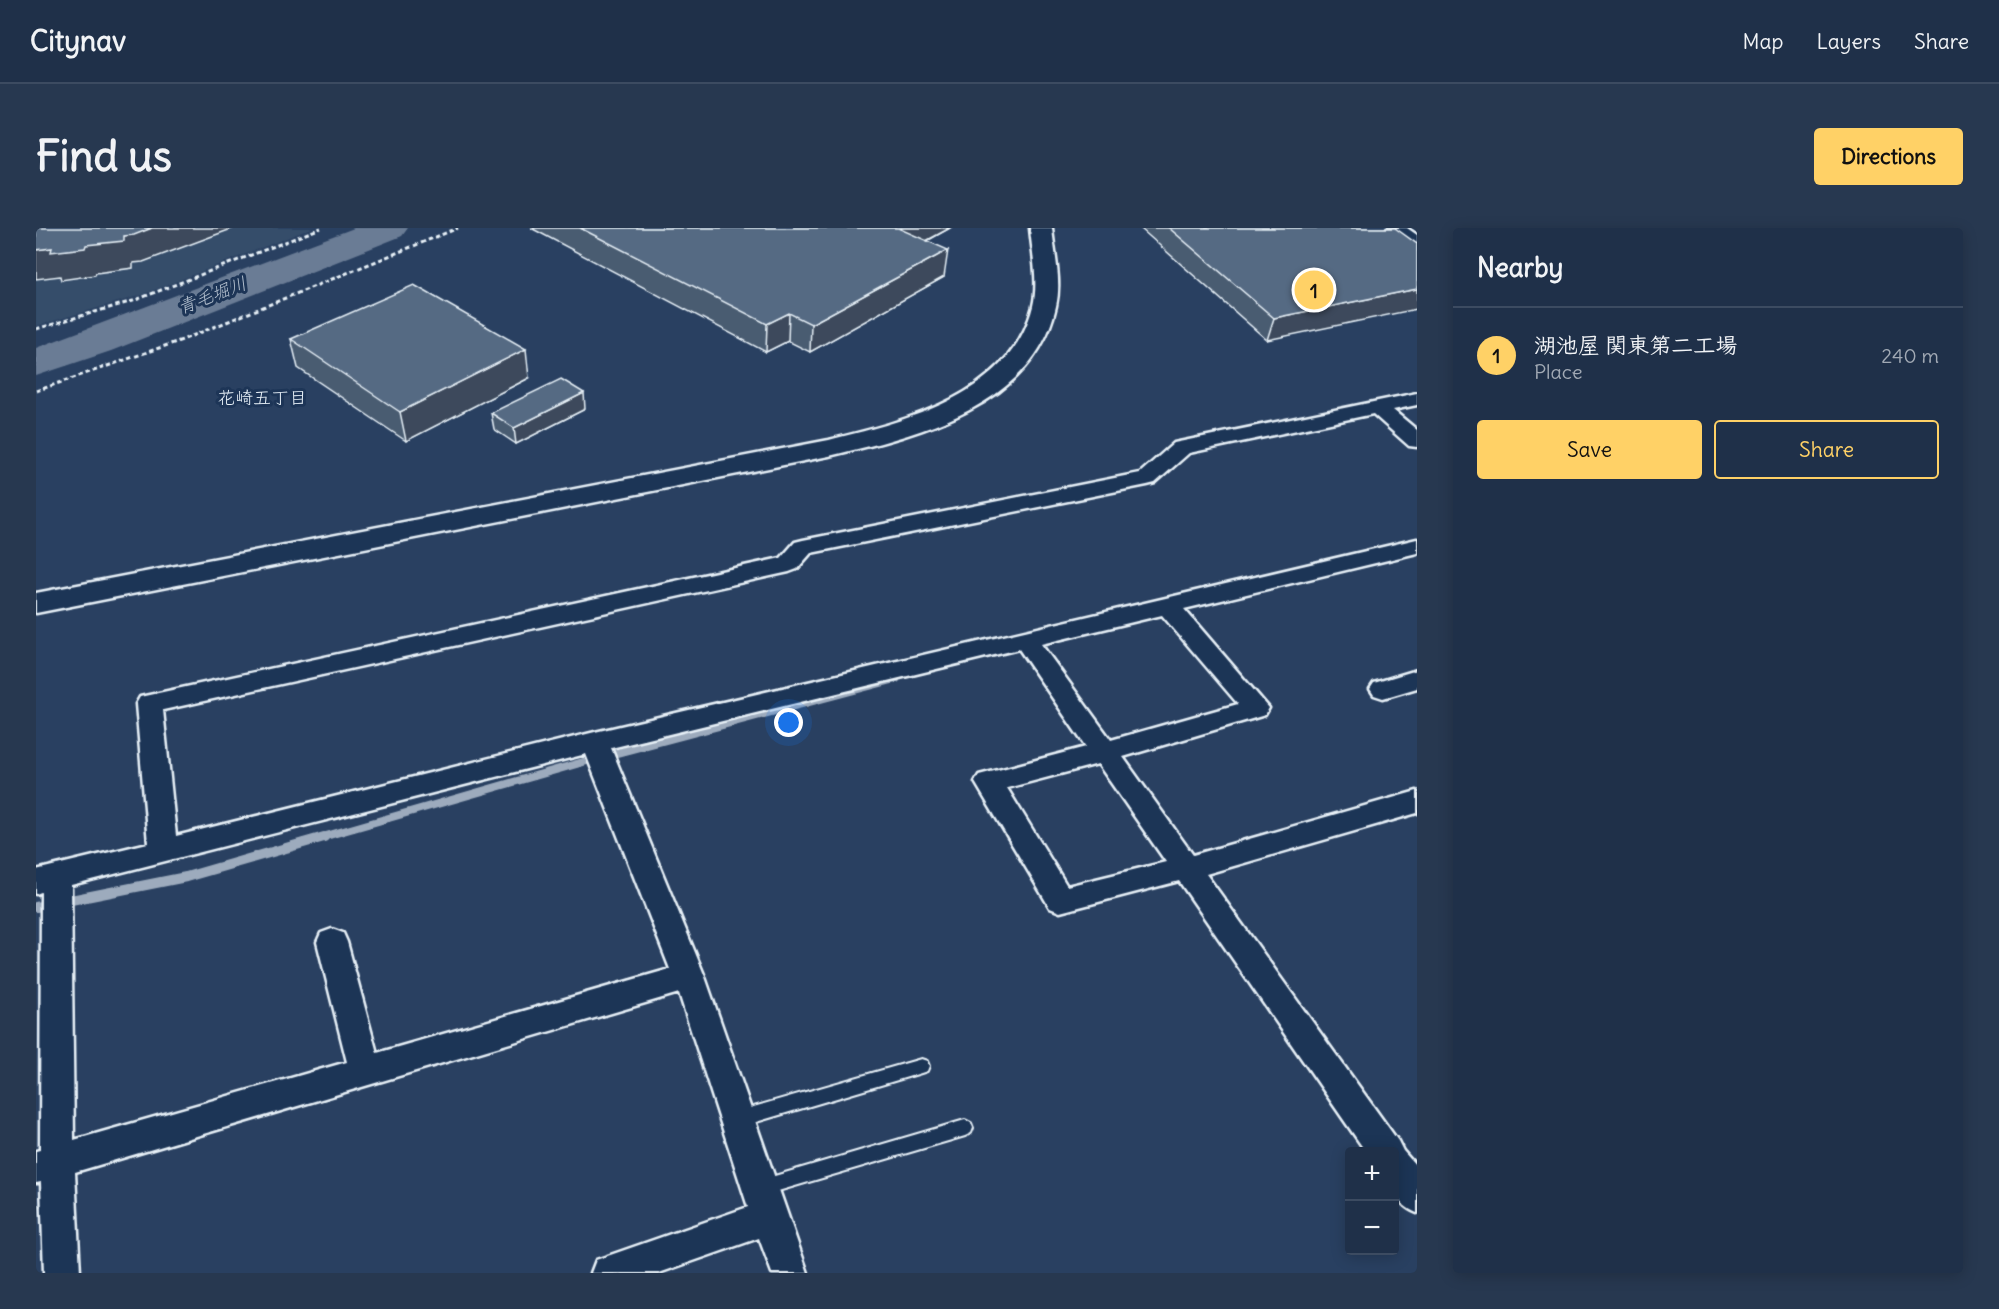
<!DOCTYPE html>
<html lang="en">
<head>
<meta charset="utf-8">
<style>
	:root { --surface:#1f3049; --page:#273850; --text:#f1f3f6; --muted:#a1a9b4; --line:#3c4b61; --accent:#ffd166 }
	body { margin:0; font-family:Delius,"Klee One",sans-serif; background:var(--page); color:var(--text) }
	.controls { position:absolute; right:18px; bottom:18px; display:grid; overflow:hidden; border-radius:6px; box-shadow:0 3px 15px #0003 }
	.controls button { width:54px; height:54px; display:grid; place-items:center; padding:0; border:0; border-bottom:2px solid var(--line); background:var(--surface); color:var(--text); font:30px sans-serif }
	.you { position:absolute; left:753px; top:495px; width:21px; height:21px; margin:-15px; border:4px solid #fff; border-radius:50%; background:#1a73e8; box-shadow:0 0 0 9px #1a73e833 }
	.badge { display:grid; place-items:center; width:39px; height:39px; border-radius:50%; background:var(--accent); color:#111; font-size:20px; font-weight:700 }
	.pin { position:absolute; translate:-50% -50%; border:3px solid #fff; box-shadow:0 2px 6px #0006 }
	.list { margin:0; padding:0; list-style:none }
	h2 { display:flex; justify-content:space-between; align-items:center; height:78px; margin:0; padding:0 24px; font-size:26px }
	h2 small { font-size:20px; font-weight:400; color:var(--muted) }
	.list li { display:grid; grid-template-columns:39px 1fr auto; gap:18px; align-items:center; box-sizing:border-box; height:96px; padding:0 24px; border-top:2px solid var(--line) }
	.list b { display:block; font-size:22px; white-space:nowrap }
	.list p { margin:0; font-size:20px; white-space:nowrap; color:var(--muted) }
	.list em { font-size:20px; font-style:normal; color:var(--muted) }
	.actions { display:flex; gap:12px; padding:18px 24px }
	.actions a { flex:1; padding:14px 0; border:2px solid var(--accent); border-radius:6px; text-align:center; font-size:21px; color:var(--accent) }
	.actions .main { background:var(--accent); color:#111 }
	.map { position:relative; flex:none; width:1381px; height:1045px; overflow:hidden; border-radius:6px }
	header { display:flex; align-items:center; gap:36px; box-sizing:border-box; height:84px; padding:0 30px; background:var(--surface); border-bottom:2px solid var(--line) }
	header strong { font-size:28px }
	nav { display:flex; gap:33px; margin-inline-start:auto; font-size:21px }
	.intro { display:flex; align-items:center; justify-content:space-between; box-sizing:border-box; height:144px; padding:0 36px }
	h1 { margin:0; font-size:42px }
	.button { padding:15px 27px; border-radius:6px; background:var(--accent); color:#111; font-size:21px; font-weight:700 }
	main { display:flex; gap:36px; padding:0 36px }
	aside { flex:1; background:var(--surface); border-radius:6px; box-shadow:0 3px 15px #0003 }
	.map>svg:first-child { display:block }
</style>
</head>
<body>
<header>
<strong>Citynav</strong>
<nav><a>Map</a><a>Layers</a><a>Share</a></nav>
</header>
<div class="intro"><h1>Find us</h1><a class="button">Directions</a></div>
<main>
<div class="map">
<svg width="1381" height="1045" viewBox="0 0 1381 1045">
	<rect width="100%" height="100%" fill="#294061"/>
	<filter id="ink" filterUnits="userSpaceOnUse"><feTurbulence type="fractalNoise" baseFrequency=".0167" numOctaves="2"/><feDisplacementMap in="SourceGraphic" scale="12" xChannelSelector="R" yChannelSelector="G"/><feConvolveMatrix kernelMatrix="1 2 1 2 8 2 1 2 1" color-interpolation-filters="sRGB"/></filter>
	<g filter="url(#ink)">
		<path fill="#364d6b" d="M 0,0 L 276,0 L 106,67 L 0,98 Z"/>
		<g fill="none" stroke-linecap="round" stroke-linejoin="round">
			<path stroke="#9dabbd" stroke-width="8" d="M 283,610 L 551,533 L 860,451"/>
			<path stroke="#9dabbd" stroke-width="10" d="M 0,679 L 150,649 L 288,609"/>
			<path fill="#6b7c95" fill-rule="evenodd" d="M 318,0 L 372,0 L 366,8 L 75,123 L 0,148 L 0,120 Z"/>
			<defs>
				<path id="service" d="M 885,831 L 891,833 L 893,838 L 891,843 L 885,845 L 700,900 L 694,897 L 692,892 L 694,887 L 700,884 Z
					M 929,892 L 935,895 L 937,900 L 935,905 L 929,908 L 725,968 L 719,966 L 716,960 L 719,954 L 725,952 Z"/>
				<path id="minor" d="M 1351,0 L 1371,0 L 1381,7 L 1381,21 L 1375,20 Z
					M 1381,165 L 1381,177 L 1357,182 L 1381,202 L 1381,219 L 1373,218 L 1337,186 L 1153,225 L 1119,255 L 1111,257 L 775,325 L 761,341 L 753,344 L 127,482 L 140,608 L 559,504 L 1381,311 L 1381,325 L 1148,381 L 1233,480 L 1229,487 L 1087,529 L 1157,627 L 1381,563 L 1381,585 L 1170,646 L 1362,913 L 1367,923 L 1381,939 L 1381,985 C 1352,973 1358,950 1358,924 L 1330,924 L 1143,653 L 1024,684 L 1014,680 L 939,554 L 943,547 L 1050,519 L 983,421 L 575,520 L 669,749 L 772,1045 L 736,1045 L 723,1010 L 623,1045 L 555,1045 L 560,1032 L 712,979 L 643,765 L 39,944 L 44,1045 L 8,1045 L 5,954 L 0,955 L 0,923 L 4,922 L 5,664 L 0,666 L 0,642 L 112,615 L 100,476 L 104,469 L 745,330 L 759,314 L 767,312 L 1104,245 L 1138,215 ZM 1126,387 L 1202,476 L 1075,512 L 1005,416 ZM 550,526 L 634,741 L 341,825 L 311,714 L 307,705 L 296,701 L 285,705 L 281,714 L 311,834 L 38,912 L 35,657 ZM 1062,536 L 1130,634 L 1031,658 L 971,560 Z
					M 1381,442 L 1381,460 L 1347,470 L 1338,467 L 1334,461 L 1338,455 Z"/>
				<path id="tertiary" d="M 994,0 L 1016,0 C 1018,24 1026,53 1020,78 C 998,180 880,207 793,228 L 0,385 L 0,365 L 793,212 C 871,193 975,167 997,78 C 1003,54 996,24 994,0 Z"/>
			</defs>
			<use href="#service" stroke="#e8f1f8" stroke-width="4"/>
			<use href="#minor" stroke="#e8f1f8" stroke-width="5"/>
			<use href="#tertiary" stroke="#e8f1f8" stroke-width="5"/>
			<path stroke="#e8f1f8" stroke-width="3" stroke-dasharray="4.5 3" stroke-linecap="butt" d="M 0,101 L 97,73 L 285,0
				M 0,163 L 146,112 L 422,0"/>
			<use href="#service" fill="#1d3557" fill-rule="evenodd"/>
			<use href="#minor" fill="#1d3557" fill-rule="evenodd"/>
			<use href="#tertiary" fill="#1d3557" fill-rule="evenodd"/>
		</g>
		<path fill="#495b71" stroke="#e8f1f8" stroke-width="1.5" d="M 495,0 L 914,0 L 891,13 L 908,49 L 774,124 L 752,113 L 730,124 Z
			M 1105,0 L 1359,0 L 1231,112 L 1105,1 Z
			M 255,111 L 493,150 L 370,213 L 262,140 Z
			M 549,181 L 480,216 L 458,201 L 455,185 Z"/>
		<path fill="#3c4a5c" stroke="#e8f1f8" stroke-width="1.5" d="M 116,0 L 198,0 L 107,34 L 97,35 L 97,40 L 60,45 L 59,47 L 25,52 L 24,48 L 0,51 L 0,22 L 88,8 Z
			M 866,0 L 914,0 L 862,28 L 864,1 Z
			M 912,22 L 908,49 L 774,124 L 775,96 Z
			M 1381,61 L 1381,81 L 1231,112 L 1238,90 Z
			M 753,85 L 752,113 L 730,124 L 731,96 Z
			M 490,121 L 493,150 L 370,213 L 364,184 Z
			M 548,165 L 549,181 L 480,216 L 478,200 Z"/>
		<path fill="#556a83" stroke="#e8f1f8" stroke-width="1.5" d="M 0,0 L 116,0 L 98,7 L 88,8 L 88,13 L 50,17 L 49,20 L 15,24 L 16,20 L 0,22 Z
			M 544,0 L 866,0 L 864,1 L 912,22 L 775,96 L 753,85 L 731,96 Z
			M 1133,0 L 1359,0 L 1381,16 L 1381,61 L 1238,90 Z
			M 378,57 L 490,121 L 364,184 L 255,111 Z
			M 525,151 L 548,165 L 478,200 L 455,185 Z"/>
	</g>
	<g text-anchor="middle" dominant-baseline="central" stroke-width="6" stroke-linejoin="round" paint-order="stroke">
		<g font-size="18" font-style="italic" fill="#b6c2d0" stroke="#1d3557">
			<text transform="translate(176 67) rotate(-21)">青毛堀川</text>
		</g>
		<g font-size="18" fill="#e8f1f8" stroke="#1d3557">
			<text x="226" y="169">花崎五丁目</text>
		</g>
	</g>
</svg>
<div class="controls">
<button>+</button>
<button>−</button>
</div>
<div class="you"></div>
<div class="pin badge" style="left:1278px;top:62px">1</div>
</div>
<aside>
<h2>Nearby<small></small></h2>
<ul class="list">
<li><span class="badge">1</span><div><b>湖池屋 関東第二工場</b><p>Place</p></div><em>240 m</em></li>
</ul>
<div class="actions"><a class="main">Save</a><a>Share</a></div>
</aside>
</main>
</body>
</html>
